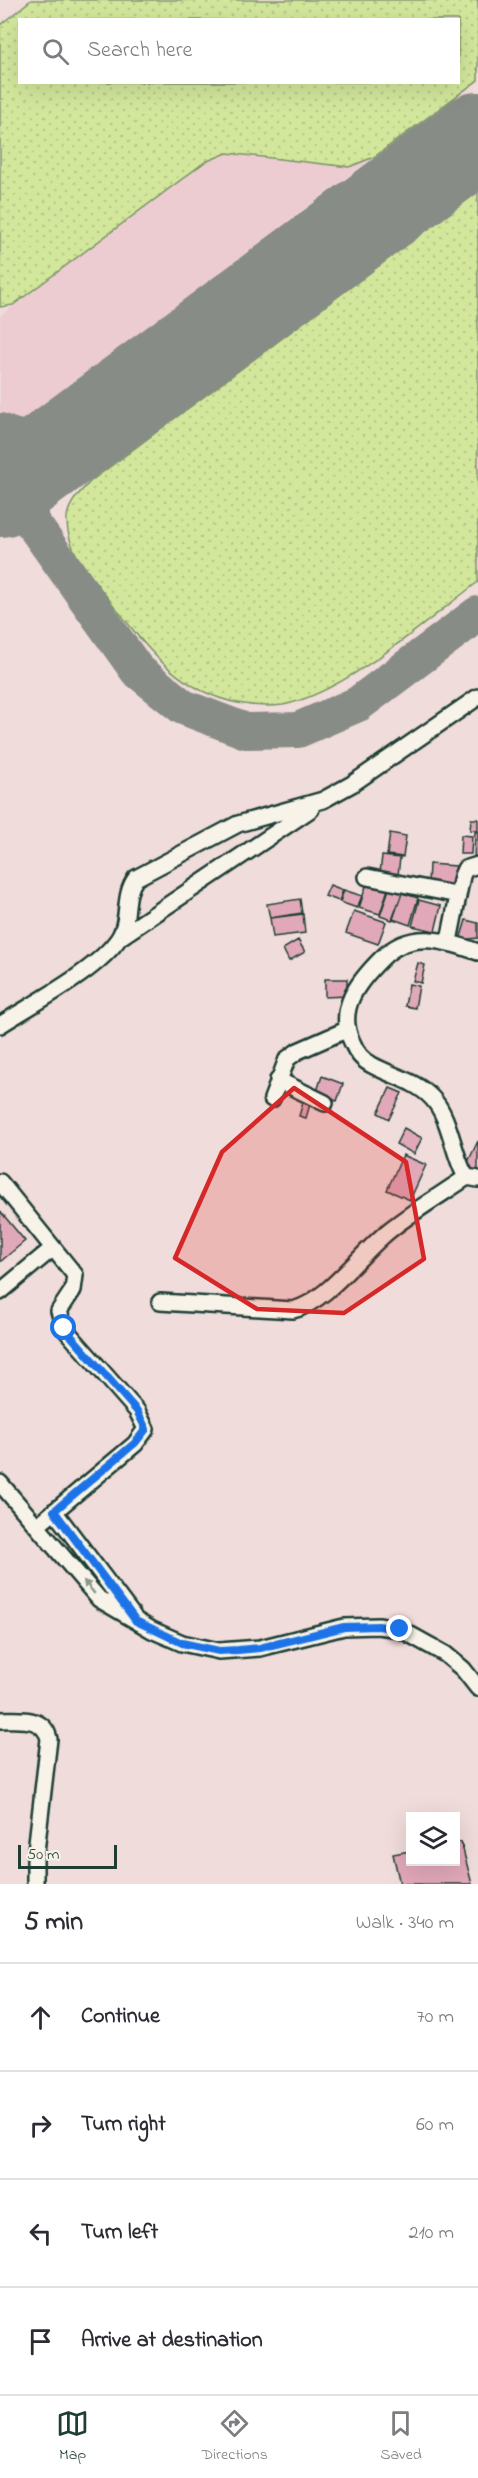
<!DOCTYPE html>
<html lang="en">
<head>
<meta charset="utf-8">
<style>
	:root { --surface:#fff; --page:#f7f7f7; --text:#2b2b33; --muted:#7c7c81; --line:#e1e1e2; --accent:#1f3d34 }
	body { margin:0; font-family:"Indie Flower",sans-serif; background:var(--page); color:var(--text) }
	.controls { position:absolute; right:18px; bottom:18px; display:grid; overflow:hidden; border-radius:0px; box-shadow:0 6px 24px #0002 }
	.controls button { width:54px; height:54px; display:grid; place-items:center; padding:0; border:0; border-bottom:2px solid var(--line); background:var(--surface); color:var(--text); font:30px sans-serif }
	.scale { position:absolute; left:18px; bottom:15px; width:99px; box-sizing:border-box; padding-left:6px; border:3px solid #1f3d34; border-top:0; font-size:16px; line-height:21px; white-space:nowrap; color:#1f3d34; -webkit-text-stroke:4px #f7f3e8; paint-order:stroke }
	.stop { position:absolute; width:18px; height:18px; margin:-14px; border:4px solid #1a73e8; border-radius:50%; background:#fff }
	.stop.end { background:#1a73e8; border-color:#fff; box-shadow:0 2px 6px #0008 }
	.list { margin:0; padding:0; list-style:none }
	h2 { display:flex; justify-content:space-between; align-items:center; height:78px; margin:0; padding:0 24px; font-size:26px }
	h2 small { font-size:20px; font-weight:400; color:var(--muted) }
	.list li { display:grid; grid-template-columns:39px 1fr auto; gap:18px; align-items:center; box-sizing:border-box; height:108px; padding:0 24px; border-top:2px solid var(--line) }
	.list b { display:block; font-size:22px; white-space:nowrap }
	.list em { font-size:20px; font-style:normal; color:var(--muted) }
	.icon { flex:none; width:33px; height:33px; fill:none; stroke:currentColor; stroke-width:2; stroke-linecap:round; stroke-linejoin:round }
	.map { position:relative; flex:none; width:478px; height:1884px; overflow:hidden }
	.search { position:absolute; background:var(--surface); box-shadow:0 6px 24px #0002; left:18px; right:18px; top:18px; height:66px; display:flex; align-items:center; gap:15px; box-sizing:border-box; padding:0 21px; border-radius:0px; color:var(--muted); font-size:22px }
	.sheet { height:510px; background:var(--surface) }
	nav { display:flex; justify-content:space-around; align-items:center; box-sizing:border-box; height:84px; border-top:2px solid var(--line); background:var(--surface); font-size:16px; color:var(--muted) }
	nav a { display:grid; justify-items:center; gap:3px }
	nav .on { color:var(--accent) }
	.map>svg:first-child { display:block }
</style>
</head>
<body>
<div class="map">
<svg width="478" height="1884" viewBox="0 0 478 1884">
	<defs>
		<pattern id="green-dots" width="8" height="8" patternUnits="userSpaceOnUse" patternTransform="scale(1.5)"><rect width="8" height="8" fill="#d3e79c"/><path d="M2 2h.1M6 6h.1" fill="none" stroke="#b5c787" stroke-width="1.8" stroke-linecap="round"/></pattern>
	</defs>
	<rect width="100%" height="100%" fill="#f0dcda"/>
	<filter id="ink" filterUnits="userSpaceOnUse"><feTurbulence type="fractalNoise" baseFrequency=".0167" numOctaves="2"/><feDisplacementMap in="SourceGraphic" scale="12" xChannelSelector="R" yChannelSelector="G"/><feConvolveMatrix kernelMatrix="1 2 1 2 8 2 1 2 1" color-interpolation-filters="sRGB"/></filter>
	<g filter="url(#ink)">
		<path fill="#ecccd0" d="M 227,153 L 349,167 L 374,157 L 0,436 L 0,316 L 205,162 Z"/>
		<path fill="url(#green-dots)" stroke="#799268" stroke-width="1.5" fill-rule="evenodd" d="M 31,0 L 478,0 L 478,80 L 374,157 L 349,167 L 227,153 L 205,162 L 13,305 L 0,307 L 0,25 ZM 20,20 L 458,20 L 458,82 L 20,82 Z
			M 478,192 L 478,582 C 426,621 345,693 283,705 C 268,707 253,706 238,703 C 176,691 144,644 107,597 C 89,574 66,550 67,518 C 68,503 81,491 91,481 Z"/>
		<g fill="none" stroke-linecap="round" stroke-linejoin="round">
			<path stroke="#888c87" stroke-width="36" d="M 0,431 C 34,447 60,439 92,424
				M 50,455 C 30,478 21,495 33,524 L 137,670 L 183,707 L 246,731 L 298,730 L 358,704 L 478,614"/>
			<path stroke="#888c87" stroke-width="90" d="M 0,492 L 478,137"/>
		</g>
		<path fill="#e1a8b9" stroke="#1f3d34" stroke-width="1.5" d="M 471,819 L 478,819 L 478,831 L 470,830 Z
			M 475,832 L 478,832 L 478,862 L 474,862 Z
			M 390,833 L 406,836 L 403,857 L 387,855 Z
			M 461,835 L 472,836 L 471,854 L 460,854 Z
			M 382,856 L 400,858 L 398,875 L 380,873 Z
			M 429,864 L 456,866 L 455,886 L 428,884 Z
			M 367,883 L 388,889 L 380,914 L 359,908 Z
			M 330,885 L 343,890 L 339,901 L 325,896 Z
			M 389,889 L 402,893 L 392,920 L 380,916 Z
			M 344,890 L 362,896 L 357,908 L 340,902 Z
			M 402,893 L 418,898 L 410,925 L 393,919 Z
			M 300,899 L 302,913 L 270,918 L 267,904 Z
			M 419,900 L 441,906 L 435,931 L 412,926 Z
			M 354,911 L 386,922 L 378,944 L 346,933 Z
			M 303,914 L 305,933 L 273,937 L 270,918 Z
			M 466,920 L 478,923 L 478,938 L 460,940 Z
			M 298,940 L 305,952 L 289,961 L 283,949 Z
			M 418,963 L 425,965 L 421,983 L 413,981 Z
			M 325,979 L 347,979 L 347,996 L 325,997 Z
			M 409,984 L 419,986 L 415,1008 L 405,1006 Z
			M 322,1076 L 343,1084 L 337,1101 L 316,1094 Z
			M 390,1088 L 402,1093 L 389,1119 L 378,1113 Z
			M 304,1099 L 311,1101 L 306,1118 L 299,1116 Z
			M 404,1128 L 422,1138 L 414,1154 L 396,1144 Z
			M 478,1141 L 478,1173 L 465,1168 Z
			M 403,1155 L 426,1165 L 410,1200 L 387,1190 Z
			M 0,1211 L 25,1241 L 0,1262 Z
			M 461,1842 L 472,1884 L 400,1884 L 393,1854 L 410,1851 L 410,1862 L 456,1862 L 456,1843 Z"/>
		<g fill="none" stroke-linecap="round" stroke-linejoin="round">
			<defs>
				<path id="minor" d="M 367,877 L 458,895
					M 122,936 L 311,809
					M 449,941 L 462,876 L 465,869 L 478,865
					M 478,952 C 444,940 410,929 381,959 C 358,982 336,1009 352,1042 C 356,1052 362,1060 372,1065 C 392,1076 416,1081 432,1098 C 450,1117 452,1150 464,1173 L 467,1177 L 478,1179
					M 0,1025 C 34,1003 97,971 119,938 C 131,919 122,897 136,878 L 238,824 L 323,800 L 352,784 L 478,697
					M 278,1080 L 325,1103
					M 272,1099 L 287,1059 L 298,1051 L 346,1030
					M 0,1182 L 75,1275 L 73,1290 L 59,1311 L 64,1328 L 137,1411 L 146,1429 L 135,1444 L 37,1526
					M 0,1292 L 53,1248
					M 160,1302 L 293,1310 C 327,1302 362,1251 391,1229 C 415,1210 442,1194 467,1177
					M 0,1483 L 99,1599 L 152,1630 L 182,1643 L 219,1651 L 260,1648 L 344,1627 L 378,1626 L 400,1629 L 445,1654 L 463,1669 L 478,1688
					M 54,1511 L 133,1616
					M 0,1720 C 20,1720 44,1716 49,1739 L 35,1860 L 35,1884"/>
			</defs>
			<use href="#minor" stroke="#1f3d34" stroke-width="20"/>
			<use href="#minor" stroke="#f7f3e8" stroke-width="15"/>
		</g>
		<defs><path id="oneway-solid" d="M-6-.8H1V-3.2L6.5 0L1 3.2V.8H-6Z" transform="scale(1.5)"/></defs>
		<use fill="#8b988e" href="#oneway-solid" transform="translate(89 1587) rotate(-130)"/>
	</g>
	<g fill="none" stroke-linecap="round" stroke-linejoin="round" filter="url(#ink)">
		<path stroke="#1a73e8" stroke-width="8" d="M 64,1328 L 137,1411 L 146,1429 L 135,1443 L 54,1511 L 136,1621 L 182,1643 L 219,1651 L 238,1650 L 260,1648 L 344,1627 L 378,1626 L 400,1629"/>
	</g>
	<path fill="#d62828" fill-opacity="0.2" stroke="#d62828" stroke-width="4.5" stroke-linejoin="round" d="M 294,1088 L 406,1162 L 424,1259 L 344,1313 L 257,1309 L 175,1258 L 222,1152 Z"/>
</svg>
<div class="controls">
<button><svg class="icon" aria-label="layers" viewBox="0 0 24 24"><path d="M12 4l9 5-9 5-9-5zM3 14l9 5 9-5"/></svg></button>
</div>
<div class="scale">50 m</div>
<div class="stop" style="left:64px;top:1328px"></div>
<div class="stop end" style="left:400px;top:1629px"></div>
<div class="search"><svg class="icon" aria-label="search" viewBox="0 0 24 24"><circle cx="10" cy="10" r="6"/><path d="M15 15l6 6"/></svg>Search here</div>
</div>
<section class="sheet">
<h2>5 min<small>Walk · 340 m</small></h2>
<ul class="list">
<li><svg class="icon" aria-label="ahead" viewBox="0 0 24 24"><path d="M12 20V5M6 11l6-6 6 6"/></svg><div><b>Continue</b></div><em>70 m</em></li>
<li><svg class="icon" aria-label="right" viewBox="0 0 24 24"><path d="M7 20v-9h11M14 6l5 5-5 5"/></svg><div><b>Turn right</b></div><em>60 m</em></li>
<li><svg class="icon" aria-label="left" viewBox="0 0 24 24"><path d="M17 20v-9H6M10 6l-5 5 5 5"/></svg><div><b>Turn left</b></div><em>210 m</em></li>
<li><svg class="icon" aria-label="arrive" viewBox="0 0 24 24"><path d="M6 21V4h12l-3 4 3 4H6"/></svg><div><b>Arrive at destination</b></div></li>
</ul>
</section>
<nav>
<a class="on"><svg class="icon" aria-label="map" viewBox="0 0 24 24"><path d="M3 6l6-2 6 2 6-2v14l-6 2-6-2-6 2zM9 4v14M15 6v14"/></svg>Map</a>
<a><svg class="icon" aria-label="directions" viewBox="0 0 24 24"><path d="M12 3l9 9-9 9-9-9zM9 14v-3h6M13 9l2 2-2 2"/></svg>Directions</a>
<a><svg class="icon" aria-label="saved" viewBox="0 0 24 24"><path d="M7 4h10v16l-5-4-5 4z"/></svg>Saved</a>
</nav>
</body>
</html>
